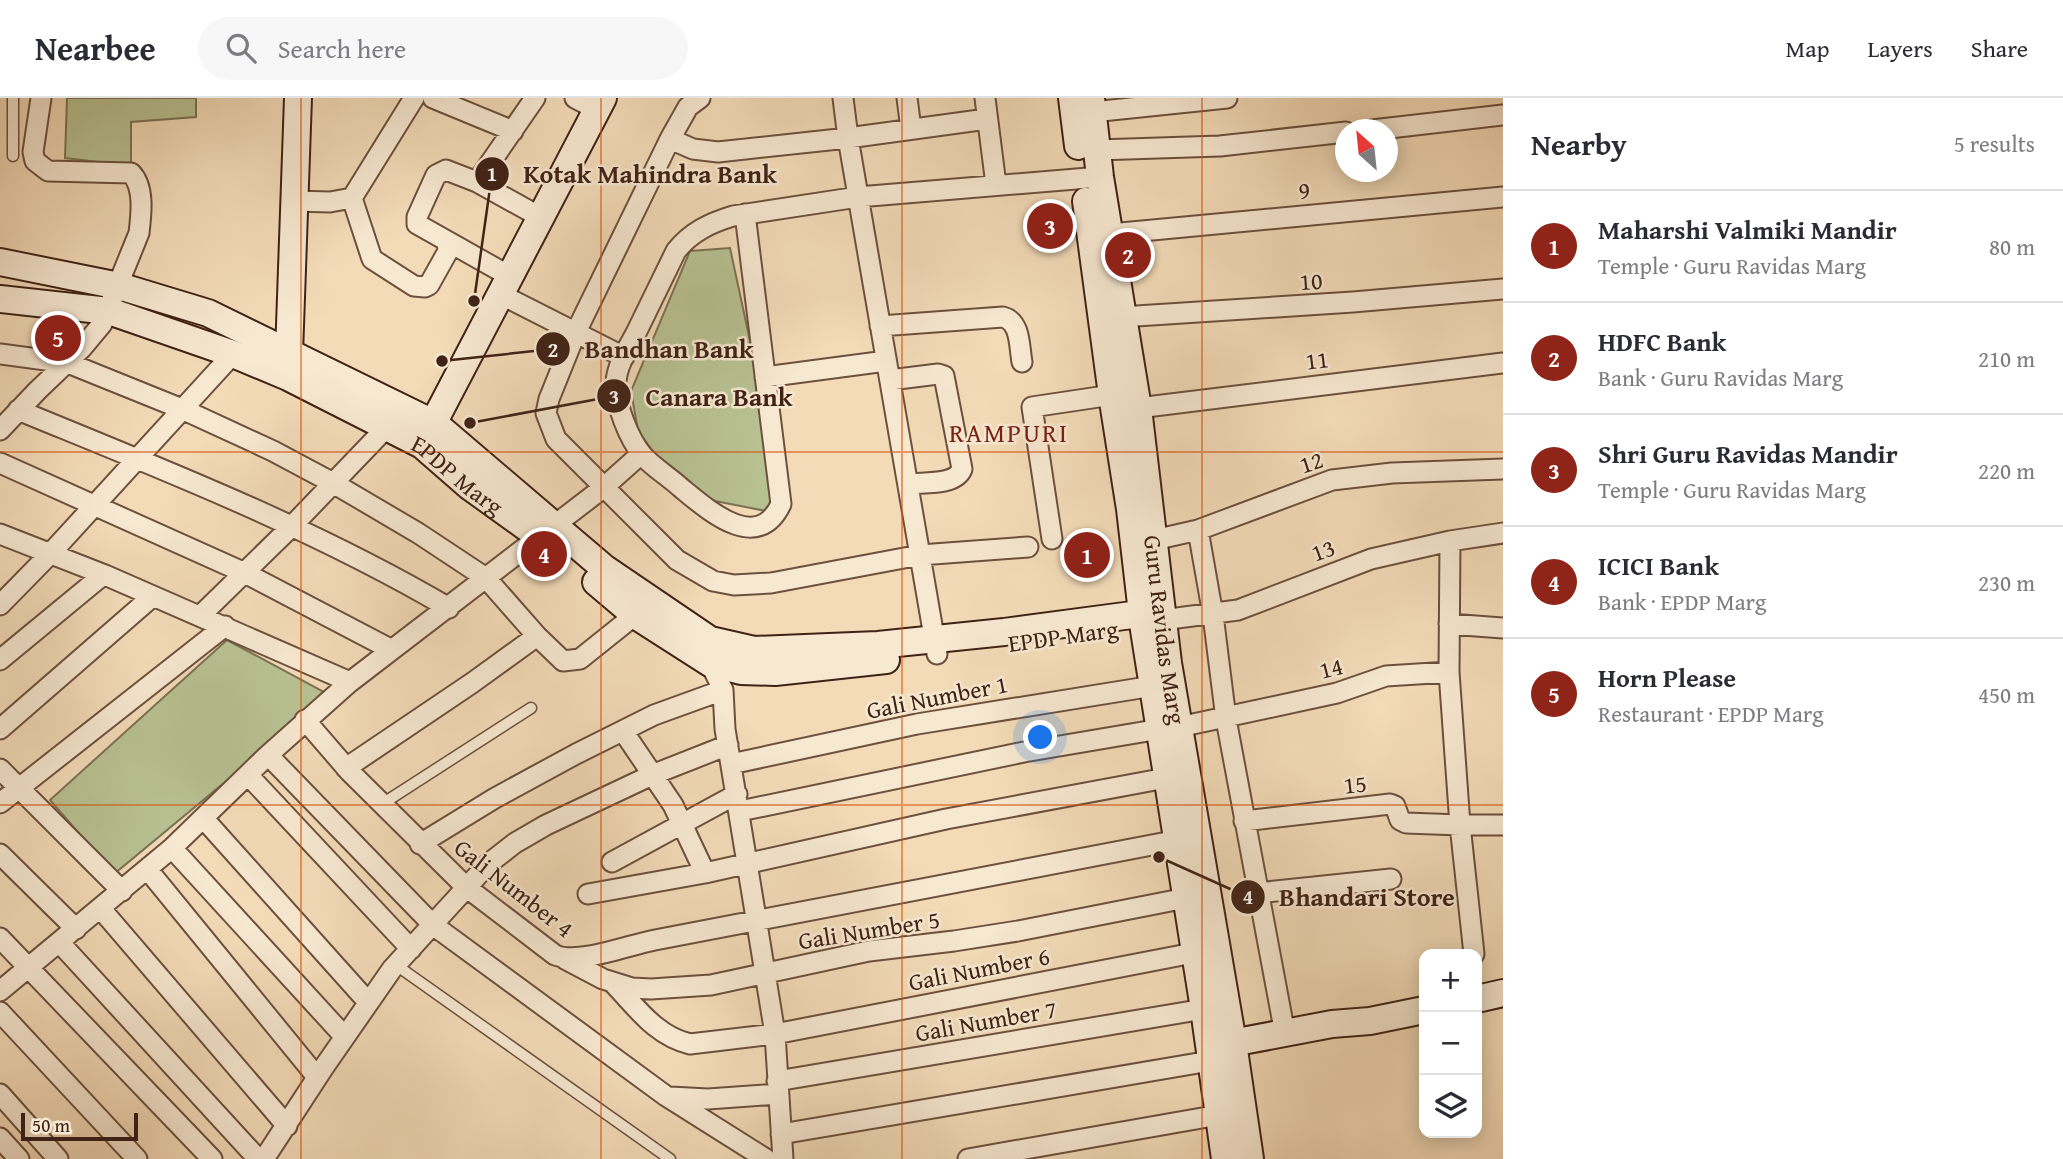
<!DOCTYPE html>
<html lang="en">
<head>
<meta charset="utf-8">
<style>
	:root { --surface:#fff; --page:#f7f7f7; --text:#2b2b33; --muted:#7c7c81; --line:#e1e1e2; --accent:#8f2418 }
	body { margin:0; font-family:"Gentium Book Plus",serif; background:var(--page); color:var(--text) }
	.controls { position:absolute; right:21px; bottom:21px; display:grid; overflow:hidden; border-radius:14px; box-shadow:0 4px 18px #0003 }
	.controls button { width:63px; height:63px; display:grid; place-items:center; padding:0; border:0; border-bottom:2px solid var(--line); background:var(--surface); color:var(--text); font:35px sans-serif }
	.compass { position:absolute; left:1335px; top:21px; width:63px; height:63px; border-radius:50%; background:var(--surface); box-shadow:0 4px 18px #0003; rotate:333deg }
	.scale { position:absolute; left:21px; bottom:18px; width:117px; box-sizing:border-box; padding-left:7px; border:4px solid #402216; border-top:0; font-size:19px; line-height:24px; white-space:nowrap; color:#402216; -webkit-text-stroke:5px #f7e8d1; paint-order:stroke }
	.you { position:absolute; left:1041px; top:640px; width:24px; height:24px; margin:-18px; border:5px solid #fff; border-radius:50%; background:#1a73e8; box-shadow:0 0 0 10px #1a73e833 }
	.badge { display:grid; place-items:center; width:46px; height:46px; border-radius:50%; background:var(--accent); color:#fff; font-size:23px; font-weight:700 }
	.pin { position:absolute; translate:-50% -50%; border:4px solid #fff; box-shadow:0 2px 7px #0006 }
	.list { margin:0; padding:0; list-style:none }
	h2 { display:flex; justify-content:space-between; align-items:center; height:91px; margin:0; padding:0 28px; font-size:30px }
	h2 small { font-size:23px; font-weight:400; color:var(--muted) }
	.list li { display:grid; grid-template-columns:46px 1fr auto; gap:21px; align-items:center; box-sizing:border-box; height:112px; padding:0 28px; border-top:2px solid var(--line) }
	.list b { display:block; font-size:26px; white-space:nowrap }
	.list p { margin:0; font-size:23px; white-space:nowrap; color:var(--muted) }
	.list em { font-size:23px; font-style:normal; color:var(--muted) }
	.icon { flex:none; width:38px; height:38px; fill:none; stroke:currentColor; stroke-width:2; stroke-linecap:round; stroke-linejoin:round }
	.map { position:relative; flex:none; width:1503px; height:1061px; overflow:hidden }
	header { display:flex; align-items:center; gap:42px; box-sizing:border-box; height:98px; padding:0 35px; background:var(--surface); border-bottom:2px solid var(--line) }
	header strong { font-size:33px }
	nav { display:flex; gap:38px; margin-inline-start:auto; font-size:24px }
	.search { width:490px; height:63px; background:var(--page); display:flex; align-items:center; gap:18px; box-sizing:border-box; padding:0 24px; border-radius:38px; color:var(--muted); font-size:26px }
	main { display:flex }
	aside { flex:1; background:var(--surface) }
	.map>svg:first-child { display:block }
</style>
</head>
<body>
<header>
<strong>Nearbee</strong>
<div class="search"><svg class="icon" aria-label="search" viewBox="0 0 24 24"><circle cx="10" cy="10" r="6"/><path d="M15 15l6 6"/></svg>Search here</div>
<nav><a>Map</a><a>Layers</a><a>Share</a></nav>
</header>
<main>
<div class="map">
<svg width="1503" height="1061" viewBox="0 0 1503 1061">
	<rect width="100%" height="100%" fill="#f3dbb8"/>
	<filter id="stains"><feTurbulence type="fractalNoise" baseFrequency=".00286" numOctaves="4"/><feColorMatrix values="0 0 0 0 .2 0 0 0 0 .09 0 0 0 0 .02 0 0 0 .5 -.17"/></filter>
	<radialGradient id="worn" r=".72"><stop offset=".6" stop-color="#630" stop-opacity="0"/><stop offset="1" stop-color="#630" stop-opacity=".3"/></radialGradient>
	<path fill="#b8c192" stroke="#7c7254" stroke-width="2" d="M 67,0 L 196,0 L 196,19 L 131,24 L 131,68 L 65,60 Z
		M 730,150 L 763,303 L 776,415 L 710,402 L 671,378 L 638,333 L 631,293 L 690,153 Z
		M 227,542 L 339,602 L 254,660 L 114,776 L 50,702 Z"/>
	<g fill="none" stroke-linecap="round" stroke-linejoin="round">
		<defs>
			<path id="lane" d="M 13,58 L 13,0
				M 382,706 L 531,610
				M 396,867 L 670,1061"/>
			<path id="street" d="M 433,0 L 513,33
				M 575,0 L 598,12
				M 700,0 L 688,9 L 670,41 L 576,234 L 549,301 L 546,315 L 556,341 L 677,462 L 713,483 L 734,487 L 771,485 L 920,457 L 1028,449
				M 843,0 L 848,40 L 937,556
				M 907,0 L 911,31
				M 985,0 L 996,87
				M 1092,14 L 1227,0
				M 1372,32 L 1503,17
				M 670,41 L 693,51 L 718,54 L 848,40 L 987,21
				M 1097,52 L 1220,48 L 1346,34
				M 477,84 L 535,0
				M 352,100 L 372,161 L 414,188 L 425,189 L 429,187 L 448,153 L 447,144
				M 295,103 L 330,104 L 352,100 L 414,0
				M 745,116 L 781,406 C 757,457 707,411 680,389 C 669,379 653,369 643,358 C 629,341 615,307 616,284 C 617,267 628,250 636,235 C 649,208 663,180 676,153 C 691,134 710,125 733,118 L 858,99 L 1100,79
				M 1110,136 L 1503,99
				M 511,179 L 417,126 L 417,119 L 436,77 L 446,72 L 477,84 L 542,120
				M 502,197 L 624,259
				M 1121,219 L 1353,204 L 1503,191
				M 880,228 L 1003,219 C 1021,224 1019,248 1022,264
				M 0,256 L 68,265 L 182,311 L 273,353 L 333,385 L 418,435 L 486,480 L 537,538 L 563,563 L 580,561 L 635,517
				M 765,279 L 886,263
				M 890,282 L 938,276 L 944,278 L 962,371 C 955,388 924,384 908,386
				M 1138,310 L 1503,265
				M 18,312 C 164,372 313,430 449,510
				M 0,332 L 38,292 L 82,250 L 102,226 L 139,135 C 141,117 145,89 131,75 L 48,73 L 35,63 L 33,54 L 41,0
				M 0,365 L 245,475 L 392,552
				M 1198,432 L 1213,517 L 1226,621 L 1285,936
				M 0,436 L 105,477 L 350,584
				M 1052,441 L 1032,309 L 1112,297
				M 1154,442 L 1198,432 L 1332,382 L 1392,375 L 1503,371
				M 1450,443 L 1449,574 L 1460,727 L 1503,727
				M 0,507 L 50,456 L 233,256
				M 200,518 L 292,428 L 386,330
				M 1162,522 L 1238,512 L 1371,461 L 1450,443 L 1503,435
				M 1449,526 L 1503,530
				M 710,557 L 710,565 L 723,592 L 725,631 L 775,936 L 783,1061
				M 0,562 L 103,477
				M 305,622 L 349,673 L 466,789 L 555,857 C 579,867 628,847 655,842 L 1178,742
				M 1179,629 L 1337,595 L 1386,578 L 1449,574
				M 0,631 L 153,498
				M 623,633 L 673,707 L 705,775
				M 268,657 L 433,827 L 666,998 L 766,1061
				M 731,666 L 917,626 L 1153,588
				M 346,670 L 472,585 L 537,538
				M 0,671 L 122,793
				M 248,677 L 411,851
				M 0,705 L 225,528
				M 740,713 L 1024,654 L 1160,631
				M 204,721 L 368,904
				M 1244,723 L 1390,706 L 1395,708 L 1400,722 L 1406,725 L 1460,727 L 1474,856
				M 420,746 L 495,700 L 576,656 L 654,617 L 723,592
				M 172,750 L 344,938
				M 0,756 L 76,831
				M 612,764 L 737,696
				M 148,772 L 317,979
				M 1257,795 L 1391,781
				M 588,796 L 705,775 L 946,721 L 1166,680
				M 101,811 L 287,1028
				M 0,840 L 212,1061
				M 60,845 L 258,1061
				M 565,861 L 603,881 L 632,890 L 651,891 L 711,887 L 869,853 L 954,843 L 1018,833 L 1186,800
				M 614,886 C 637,910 656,938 690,946 L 775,936 L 1193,855
				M 0,893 L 172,750 L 268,657 L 350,584 L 603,390 L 641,356
				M 0,914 L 137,1061
				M 777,983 L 1204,911
				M 0,996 L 58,1061
				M 670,999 L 708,1001 L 778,996
				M 781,1036 L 1210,963
				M 0,1040 L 19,1061
				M 264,1061 L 324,969 L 392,871 L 488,766 L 515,745 L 546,727 L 652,677 L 728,647
				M 968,1061 L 1219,1017"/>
			<g id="secondary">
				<path d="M 1072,0 L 1078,48"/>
				<path id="s1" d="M 1091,0 L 1100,79 L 1138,310 L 1168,565 L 1233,945 L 1250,1061"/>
				<path d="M 1086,103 L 1112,297 L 1130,411 L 1144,532 L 1204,911 L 1225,1061"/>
				<path d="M 0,164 L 119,188 L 208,215 L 435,326 L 604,470 L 710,542 L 754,552 L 878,547 L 1004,534 L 1132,517 L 1143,522 L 1162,522"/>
				<path id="s2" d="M 0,201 L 109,213 L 233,256 L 288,279 L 422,347 L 469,388 L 558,452"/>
				<path d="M 289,256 L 298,0"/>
				<path d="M 426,339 L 603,0"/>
				<path d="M 596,484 L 635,517 L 710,565 L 741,573 L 775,574 L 886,562"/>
				<path d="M 1477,901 L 1503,895"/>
				<path d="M 1216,948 L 1332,926 L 1370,923 L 1424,912"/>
			</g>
		</defs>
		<use href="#lane" stroke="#6d503e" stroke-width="13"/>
		<use href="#street" stroke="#6d503e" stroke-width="23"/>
		<use href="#secondary" stroke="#402216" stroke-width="30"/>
		<use href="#lane" stroke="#f7e8d1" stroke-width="10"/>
		<use href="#street" stroke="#f7e8d1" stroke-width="19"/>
		<use href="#secondary" stroke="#f7e8d1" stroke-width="26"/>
	</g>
	<path fill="none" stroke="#d7540d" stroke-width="2" stroke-opacity="0.55" d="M 301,0 L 301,1061M 601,0 L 601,1061M 902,0 L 902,1061M 1202,0 L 1202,1061M 0,354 L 1503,354M 0,707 L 1503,707"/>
	<g text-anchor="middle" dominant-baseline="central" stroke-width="5" stroke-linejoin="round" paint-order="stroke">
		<g font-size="24" fill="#402216" stroke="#f7e8d1">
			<text transform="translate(1304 92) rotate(-6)">9</text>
			<text transform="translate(1311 183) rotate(-4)">10</text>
			<text transform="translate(1317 262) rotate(-7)">11</text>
			<text transform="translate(1311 364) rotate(-18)">12</text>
			<text stroke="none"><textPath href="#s2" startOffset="497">EPDP Marg</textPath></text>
			<text transform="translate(1323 452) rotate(-20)">13</text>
			<text stroke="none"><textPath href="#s1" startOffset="537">Guru Ravidas Marg</textPath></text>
			<text transform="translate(1063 538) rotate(-8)">EPDP Marg</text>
			<text transform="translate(1331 570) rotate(-14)">14</text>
			<text transform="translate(937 599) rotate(-11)">Gali Number 1</text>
			<text transform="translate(1355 686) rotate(-6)">15</text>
			<text transform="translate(514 790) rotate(38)">Gali Number 4</text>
			<text transform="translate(869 832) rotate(-9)">Gali Number 5</text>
			<text transform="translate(979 871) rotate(-11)">Gali Number 6</text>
			<text transform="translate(986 923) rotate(-10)">Gali Number 7</text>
		</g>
		<g font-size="26" letter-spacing="2" fill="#7a1f14" stroke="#f7e8d1">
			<text x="1009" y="334">RAMPURI</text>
		</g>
	</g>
	<path fill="none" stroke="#402216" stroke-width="2.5" d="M474 203L492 76M442 263L553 251M470 325L614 298M1159 759L1248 799"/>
	<g fill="#402216" stroke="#f7e8d1" stroke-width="2.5">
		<circle cx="474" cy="203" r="7"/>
		<circle cx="442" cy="263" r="7"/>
		<circle cx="470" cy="325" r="7"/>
		<circle cx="1159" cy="759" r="7"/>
		<circle cx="492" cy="76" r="18"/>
		<circle cx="553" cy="251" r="18"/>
		<circle cx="614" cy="298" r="18"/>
		<circle cx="1248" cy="799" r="18"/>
	</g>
	<g font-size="21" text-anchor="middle" font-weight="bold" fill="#fff">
		<text x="492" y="83">1</text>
		<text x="553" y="259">2</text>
		<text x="614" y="306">3</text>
		<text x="1248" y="806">4</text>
	</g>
	<g font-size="26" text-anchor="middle" font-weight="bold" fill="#402216" stroke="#f7e8d1" stroke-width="5" stroke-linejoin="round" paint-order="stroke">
		<text x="650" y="85">Kotak Mahindra Bank</text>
		<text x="669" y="260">Bandhan Bank</text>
		<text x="719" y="308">Canara Bank</text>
		<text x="1367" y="808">Bhandari Store</text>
	</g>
	<rect width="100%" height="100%" filter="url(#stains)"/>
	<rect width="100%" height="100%" fill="url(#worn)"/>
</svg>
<div class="controls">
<button>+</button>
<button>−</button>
<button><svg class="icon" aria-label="layers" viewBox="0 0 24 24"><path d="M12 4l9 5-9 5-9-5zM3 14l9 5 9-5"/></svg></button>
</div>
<svg class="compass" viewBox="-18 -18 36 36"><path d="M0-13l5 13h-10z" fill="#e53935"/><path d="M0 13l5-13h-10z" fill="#7c7c81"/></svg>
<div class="scale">50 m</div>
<div class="you"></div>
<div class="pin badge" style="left:1087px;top:457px">1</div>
<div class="pin badge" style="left:1128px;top:157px">2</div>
<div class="pin badge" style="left:1050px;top:128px">3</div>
<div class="pin badge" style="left:544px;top:456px">4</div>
<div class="pin badge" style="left:58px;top:240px">5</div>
</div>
<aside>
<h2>Nearby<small>5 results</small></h2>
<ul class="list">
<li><span class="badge">1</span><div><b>Maharshi Valmiki Mandir</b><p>Temple · Guru Ravidas Marg</p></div><em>80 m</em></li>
<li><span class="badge">2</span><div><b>HDFC Bank</b><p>Bank · Guru Ravidas Marg</p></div><em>210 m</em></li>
<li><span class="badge">3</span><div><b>Shri Guru Ravidas Mandir</b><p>Temple · Guru Ravidas Marg</p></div><em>220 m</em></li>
<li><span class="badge">4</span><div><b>ICICI Bank</b><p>Bank · EPDP Marg</p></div><em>230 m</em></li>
<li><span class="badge">5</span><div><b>Horn Please</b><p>Restaurant · EPDP Marg</p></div><em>450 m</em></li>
</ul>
</aside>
</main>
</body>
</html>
